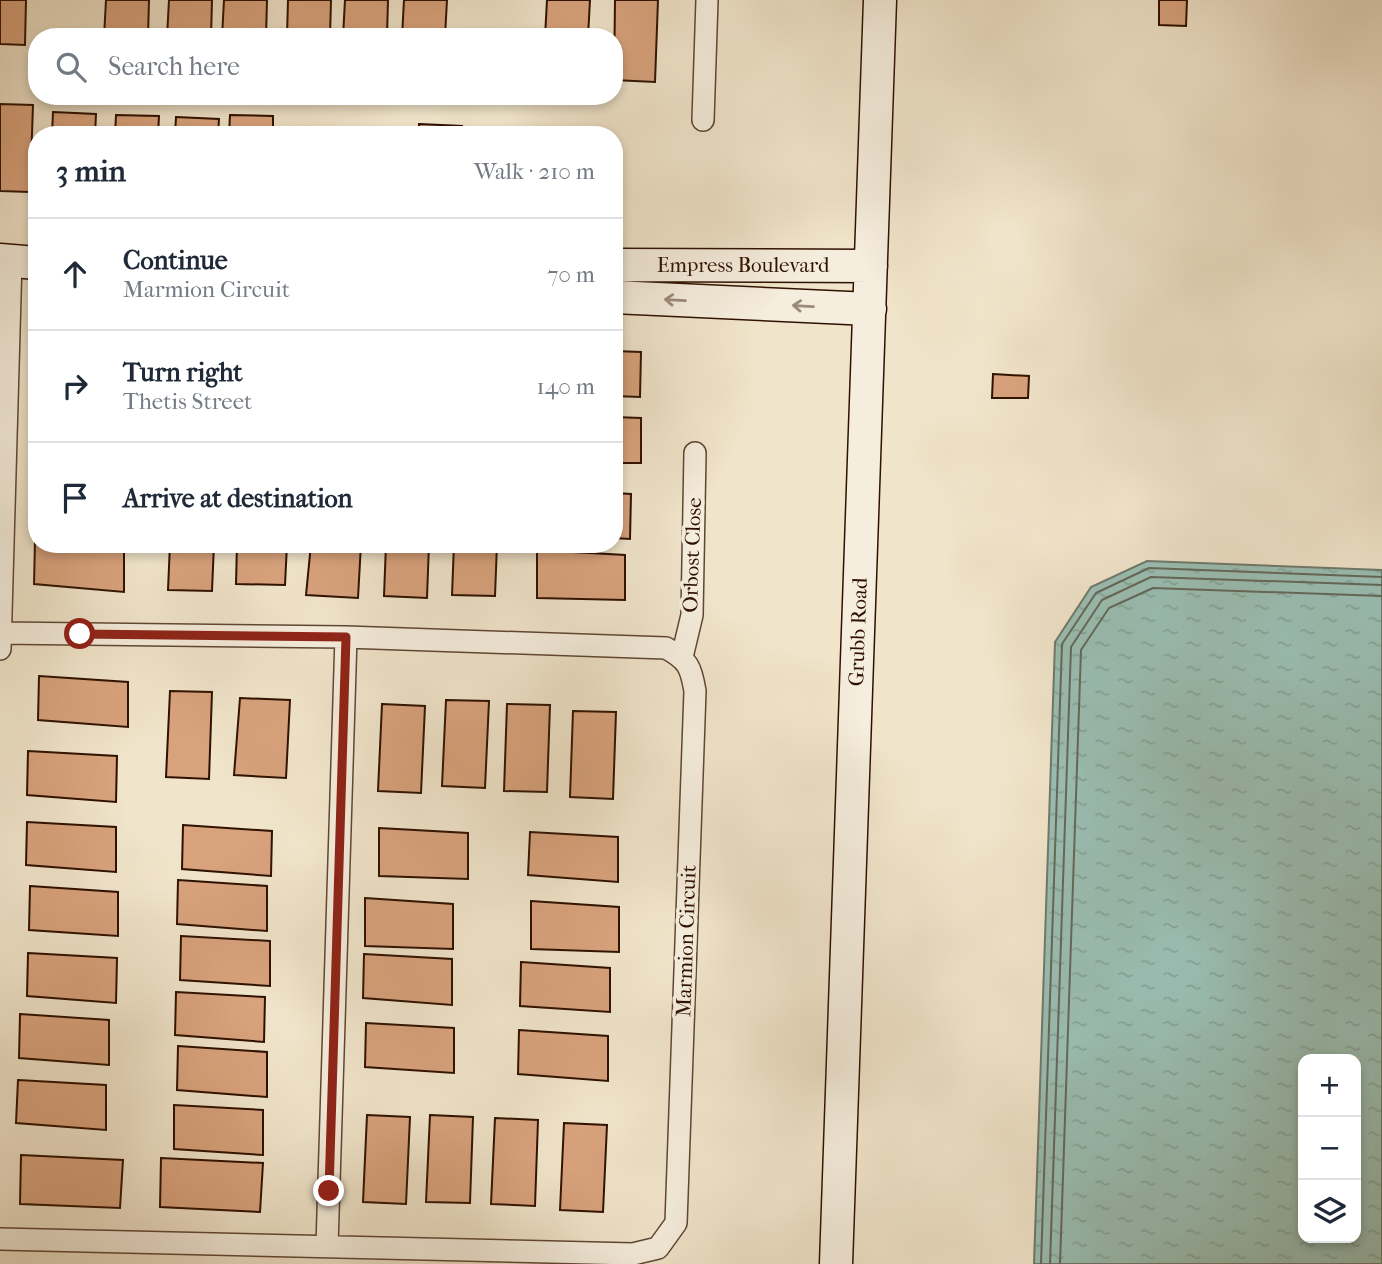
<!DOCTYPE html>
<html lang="en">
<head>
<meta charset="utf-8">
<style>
	:root { --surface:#fff; --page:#f6f6f7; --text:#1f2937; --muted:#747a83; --line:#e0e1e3 }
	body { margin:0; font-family:"IM FELL French Canon",serif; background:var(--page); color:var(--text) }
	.controls { position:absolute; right:21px; bottom:21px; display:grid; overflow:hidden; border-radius:14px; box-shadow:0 4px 10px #0003 }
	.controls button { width:63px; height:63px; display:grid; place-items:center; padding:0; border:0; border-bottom:2px solid var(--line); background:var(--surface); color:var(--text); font:35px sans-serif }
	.stop { position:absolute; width:21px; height:21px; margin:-16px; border:5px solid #8f2418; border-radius:50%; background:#fff }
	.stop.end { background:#8f2418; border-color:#fff; box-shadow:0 2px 7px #0008 }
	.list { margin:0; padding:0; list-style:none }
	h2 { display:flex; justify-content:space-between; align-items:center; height:91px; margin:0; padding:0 28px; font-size:30px }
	h2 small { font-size:23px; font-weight:400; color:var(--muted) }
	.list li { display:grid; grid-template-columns:46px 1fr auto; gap:21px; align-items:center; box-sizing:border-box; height:112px; padding:0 28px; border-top:2px solid var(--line) }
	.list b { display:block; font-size:26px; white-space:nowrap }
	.list p { margin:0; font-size:23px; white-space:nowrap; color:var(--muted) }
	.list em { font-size:23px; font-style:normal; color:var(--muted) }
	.icon { flex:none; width:38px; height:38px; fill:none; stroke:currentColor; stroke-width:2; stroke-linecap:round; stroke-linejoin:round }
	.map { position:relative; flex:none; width:1382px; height:1264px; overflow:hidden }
	.search { position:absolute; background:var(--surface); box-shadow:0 4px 10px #0003; left:28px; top:28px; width:595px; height:77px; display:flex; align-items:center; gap:18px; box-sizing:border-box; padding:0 24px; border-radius:28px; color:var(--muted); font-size:26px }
	.panel { position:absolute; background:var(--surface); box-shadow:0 4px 10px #0003; left:28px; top:126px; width:595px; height:427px; border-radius:28px }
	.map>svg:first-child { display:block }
</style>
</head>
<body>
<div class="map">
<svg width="1382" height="1264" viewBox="0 0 1382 1264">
	<defs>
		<pattern id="water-ripples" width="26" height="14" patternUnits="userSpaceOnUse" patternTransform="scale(1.75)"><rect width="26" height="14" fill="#9abfb4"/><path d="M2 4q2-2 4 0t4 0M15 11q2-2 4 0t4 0" fill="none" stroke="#85a399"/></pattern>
	</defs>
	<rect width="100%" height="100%" fill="#f0e4ca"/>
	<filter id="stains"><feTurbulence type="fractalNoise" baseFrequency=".00286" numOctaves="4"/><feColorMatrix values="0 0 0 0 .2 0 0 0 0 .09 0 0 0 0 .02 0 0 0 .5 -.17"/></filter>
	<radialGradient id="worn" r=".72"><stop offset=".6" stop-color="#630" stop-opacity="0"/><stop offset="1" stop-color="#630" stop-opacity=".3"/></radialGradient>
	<path fill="url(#water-ripples)" stroke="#6f796c" stroke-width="2" fill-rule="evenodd" d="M 1147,561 L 1382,570 L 1382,1264 L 1034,1264 L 1055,642 L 1091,587 ZM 1303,1059 L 1356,1059 L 1356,1238 L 1303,1238 Z"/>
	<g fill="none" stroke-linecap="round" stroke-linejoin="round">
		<path stroke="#64685a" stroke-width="2" d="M 1041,1264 L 1062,644 L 1096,593 L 1149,568 L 1382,577
			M 1050,1264 L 1071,647 L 1102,600 L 1151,577 L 1382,585
			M 1060,1264 L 1081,650 L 1109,608 L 1153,588 L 1382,596"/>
	</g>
	<path fill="#d8a27c" stroke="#2f1101" stroke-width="2" d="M 0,0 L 26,0 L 25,45 L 0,44 Z
		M 106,0 L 149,0 L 148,37 L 104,37 Z
		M 169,0 L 212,0 L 211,37 L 167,37 Z
		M 224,0 L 267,0 L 266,37 L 222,37 Z
		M 288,0 L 331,0 L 330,37 L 287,37 Z
		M 345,0 L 388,0 L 387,37 L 343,37 Z
		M 404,0 L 447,0 L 445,37 L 402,37 Z
		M 547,0 L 590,0 L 588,37 L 545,37 Z
		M 615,0 L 658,0 L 655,82 L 614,80 Z
		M 1159,0 L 1187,0 L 1186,26 L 1159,25 Z
		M 0,104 L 33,105 L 30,192 L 0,191 Z
		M 53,112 L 96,114 L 95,135 L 52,135 Z
		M 116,115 L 159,116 L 158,135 L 115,135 Z
		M 230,115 L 273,116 L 273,135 L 229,135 Z
		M 176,117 L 219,119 L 218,135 L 175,135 Z
		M 419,124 L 462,126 L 461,135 L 419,135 Z
		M 486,128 L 528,130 L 528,135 L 485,135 Z
		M 614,351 L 641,352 L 640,397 L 614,396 Z
		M 993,374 L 1029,376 L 1028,398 L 992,398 Z
		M 34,407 L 37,407 L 37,455 L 34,455 Z
		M 614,417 L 641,418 L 641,463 L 614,463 Z
		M 614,493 L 631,494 L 630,539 L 614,538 Z
		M 35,541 L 37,544 L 124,546 L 124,592 L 34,584 Z
		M 170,544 L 214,544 L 212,591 L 168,590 Z
		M 237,544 L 287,544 L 285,585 L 236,584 Z
		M 311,544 L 361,544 L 358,598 L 306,595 Z
		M 386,544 L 429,544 L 427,598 L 384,596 Z
		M 454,544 L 497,544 L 495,596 L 452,595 Z
		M 537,550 L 625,555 L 625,600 L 537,598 Z
		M 39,676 L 128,682 L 128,727 L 38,720 Z
		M 170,691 L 212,692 L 209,779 L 166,777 Z
		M 240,698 L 290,700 L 286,778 L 234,775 Z
		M 446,700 L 489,701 L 485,788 L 442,786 Z
		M 382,704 L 425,706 L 421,793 L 378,791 Z
		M 507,704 L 550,705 L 547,792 L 504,791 Z
		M 573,711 L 616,712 L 613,799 L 570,797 Z
		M 28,751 L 117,756 L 116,802 L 27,795 Z
		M 27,822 L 116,827 L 116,872 L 26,865 Z
		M 183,825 L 272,831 L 271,876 L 182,869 Z
		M 379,828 L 468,833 L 468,879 L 379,876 Z
		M 530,832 L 618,837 L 618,882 L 528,875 Z
		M 178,880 L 267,886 L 267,931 L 177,924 Z
		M 30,886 L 118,892 L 118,936 L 29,930 Z
		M 365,898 L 453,904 L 453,949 L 365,946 Z
		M 531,901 L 619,907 L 619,952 L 531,949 Z
		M 181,936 L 270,941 L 270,986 L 180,980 Z
		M 28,953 L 117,958 L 116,1003 L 27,996 Z
		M 364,954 L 452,959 L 452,1005 L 363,998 Z
		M 521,962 L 610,968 L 610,1012 L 520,1006 Z
		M 176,992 L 265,997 L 264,1042 L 175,1035 Z
		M 20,1014 L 109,1020 L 109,1065 L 19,1058 Z
		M 366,1023 L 454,1028 L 454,1073 L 365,1067 Z
		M 519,1030 L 608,1036 L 608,1081 L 518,1074 Z
		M 178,1046 L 267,1052 L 267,1097 L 177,1090 Z
		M 18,1080 L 106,1085 L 106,1130 L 16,1123 Z
		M 174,1105 L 263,1110 L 263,1155 L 174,1149 Z
		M 367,1115 L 410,1117 L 406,1204 L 363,1202 Z
		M 430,1115 L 473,1117 L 470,1203 L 426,1202 Z
		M 495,1118 L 538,1120 L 535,1206 L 491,1204 Z
		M 564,1123 L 607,1125 L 603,1212 L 560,1210 Z
		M 21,1155 L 123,1160 L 120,1208 L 20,1204 Z
		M 161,1158 L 263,1163 L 260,1212 L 160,1207 Z"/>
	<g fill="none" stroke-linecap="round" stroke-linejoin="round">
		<defs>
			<path id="street" d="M 703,120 L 707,0
				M 0,649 L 11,261
				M 682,657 L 692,615 L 695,453
				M 0,1239 L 633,1254 L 658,1248 L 676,1223 L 695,691 C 691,667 688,660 666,648 L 346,637 L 1,633
				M 327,1246 L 346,637"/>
			<path id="secondary" d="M 0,260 L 37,263
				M 614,265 L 871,266
				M 614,297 L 870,309
				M 836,1264 L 880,0"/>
		</defs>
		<use href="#street" stroke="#5f4633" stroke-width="24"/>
		<use href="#secondary" stroke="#2f1101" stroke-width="35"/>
		<use href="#street" stroke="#f5eddd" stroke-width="21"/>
		<use href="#secondary" stroke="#f5eddd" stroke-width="32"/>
	</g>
	<defs><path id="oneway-shaft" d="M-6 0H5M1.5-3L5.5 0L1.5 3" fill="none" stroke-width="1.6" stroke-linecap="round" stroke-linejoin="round" transform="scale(1.75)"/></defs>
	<g stroke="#9c8a7a">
		<use href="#oneway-shaft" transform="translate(675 300) rotate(-177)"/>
		<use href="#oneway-shaft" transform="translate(803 306) rotate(-177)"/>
	</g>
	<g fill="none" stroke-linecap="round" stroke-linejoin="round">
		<path stroke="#8f2418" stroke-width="9" d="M 80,634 L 346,637 L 329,1191"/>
	</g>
	<g text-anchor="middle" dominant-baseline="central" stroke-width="7" stroke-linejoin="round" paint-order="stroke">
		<g font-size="21" fill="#2f1101" stroke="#f5eddd">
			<text x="743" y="265">Empress Boulevard</text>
			<text transform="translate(692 555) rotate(-88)">Orbost Close</text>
			<text transform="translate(858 632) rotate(-88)">Grubb Road</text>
			<text transform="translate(686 941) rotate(-88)">Marmion Circuit</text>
		</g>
	</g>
	<rect width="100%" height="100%" filter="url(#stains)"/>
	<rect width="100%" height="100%" fill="url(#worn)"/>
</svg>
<div class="controls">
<button>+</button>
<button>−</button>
<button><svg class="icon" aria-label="layers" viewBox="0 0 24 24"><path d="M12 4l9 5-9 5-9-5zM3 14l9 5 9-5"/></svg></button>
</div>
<div class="stop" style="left:80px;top:634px"></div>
<div class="stop end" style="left:329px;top:1191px"></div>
<div class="search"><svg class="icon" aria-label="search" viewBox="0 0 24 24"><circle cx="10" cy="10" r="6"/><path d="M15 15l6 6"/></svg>Search here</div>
<section class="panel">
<h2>3 min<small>Walk · 210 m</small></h2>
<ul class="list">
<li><svg class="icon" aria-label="ahead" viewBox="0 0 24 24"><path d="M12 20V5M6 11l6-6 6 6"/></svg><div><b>Continue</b><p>Marmion Circuit</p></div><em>70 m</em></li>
<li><svg class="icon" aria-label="right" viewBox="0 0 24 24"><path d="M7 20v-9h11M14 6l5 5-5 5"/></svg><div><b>Turn right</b><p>Thetis Street</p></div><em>140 m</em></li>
<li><svg class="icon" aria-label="arrive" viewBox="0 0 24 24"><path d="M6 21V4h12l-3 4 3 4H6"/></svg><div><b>Arrive at destination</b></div></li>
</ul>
</section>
</div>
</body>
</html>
